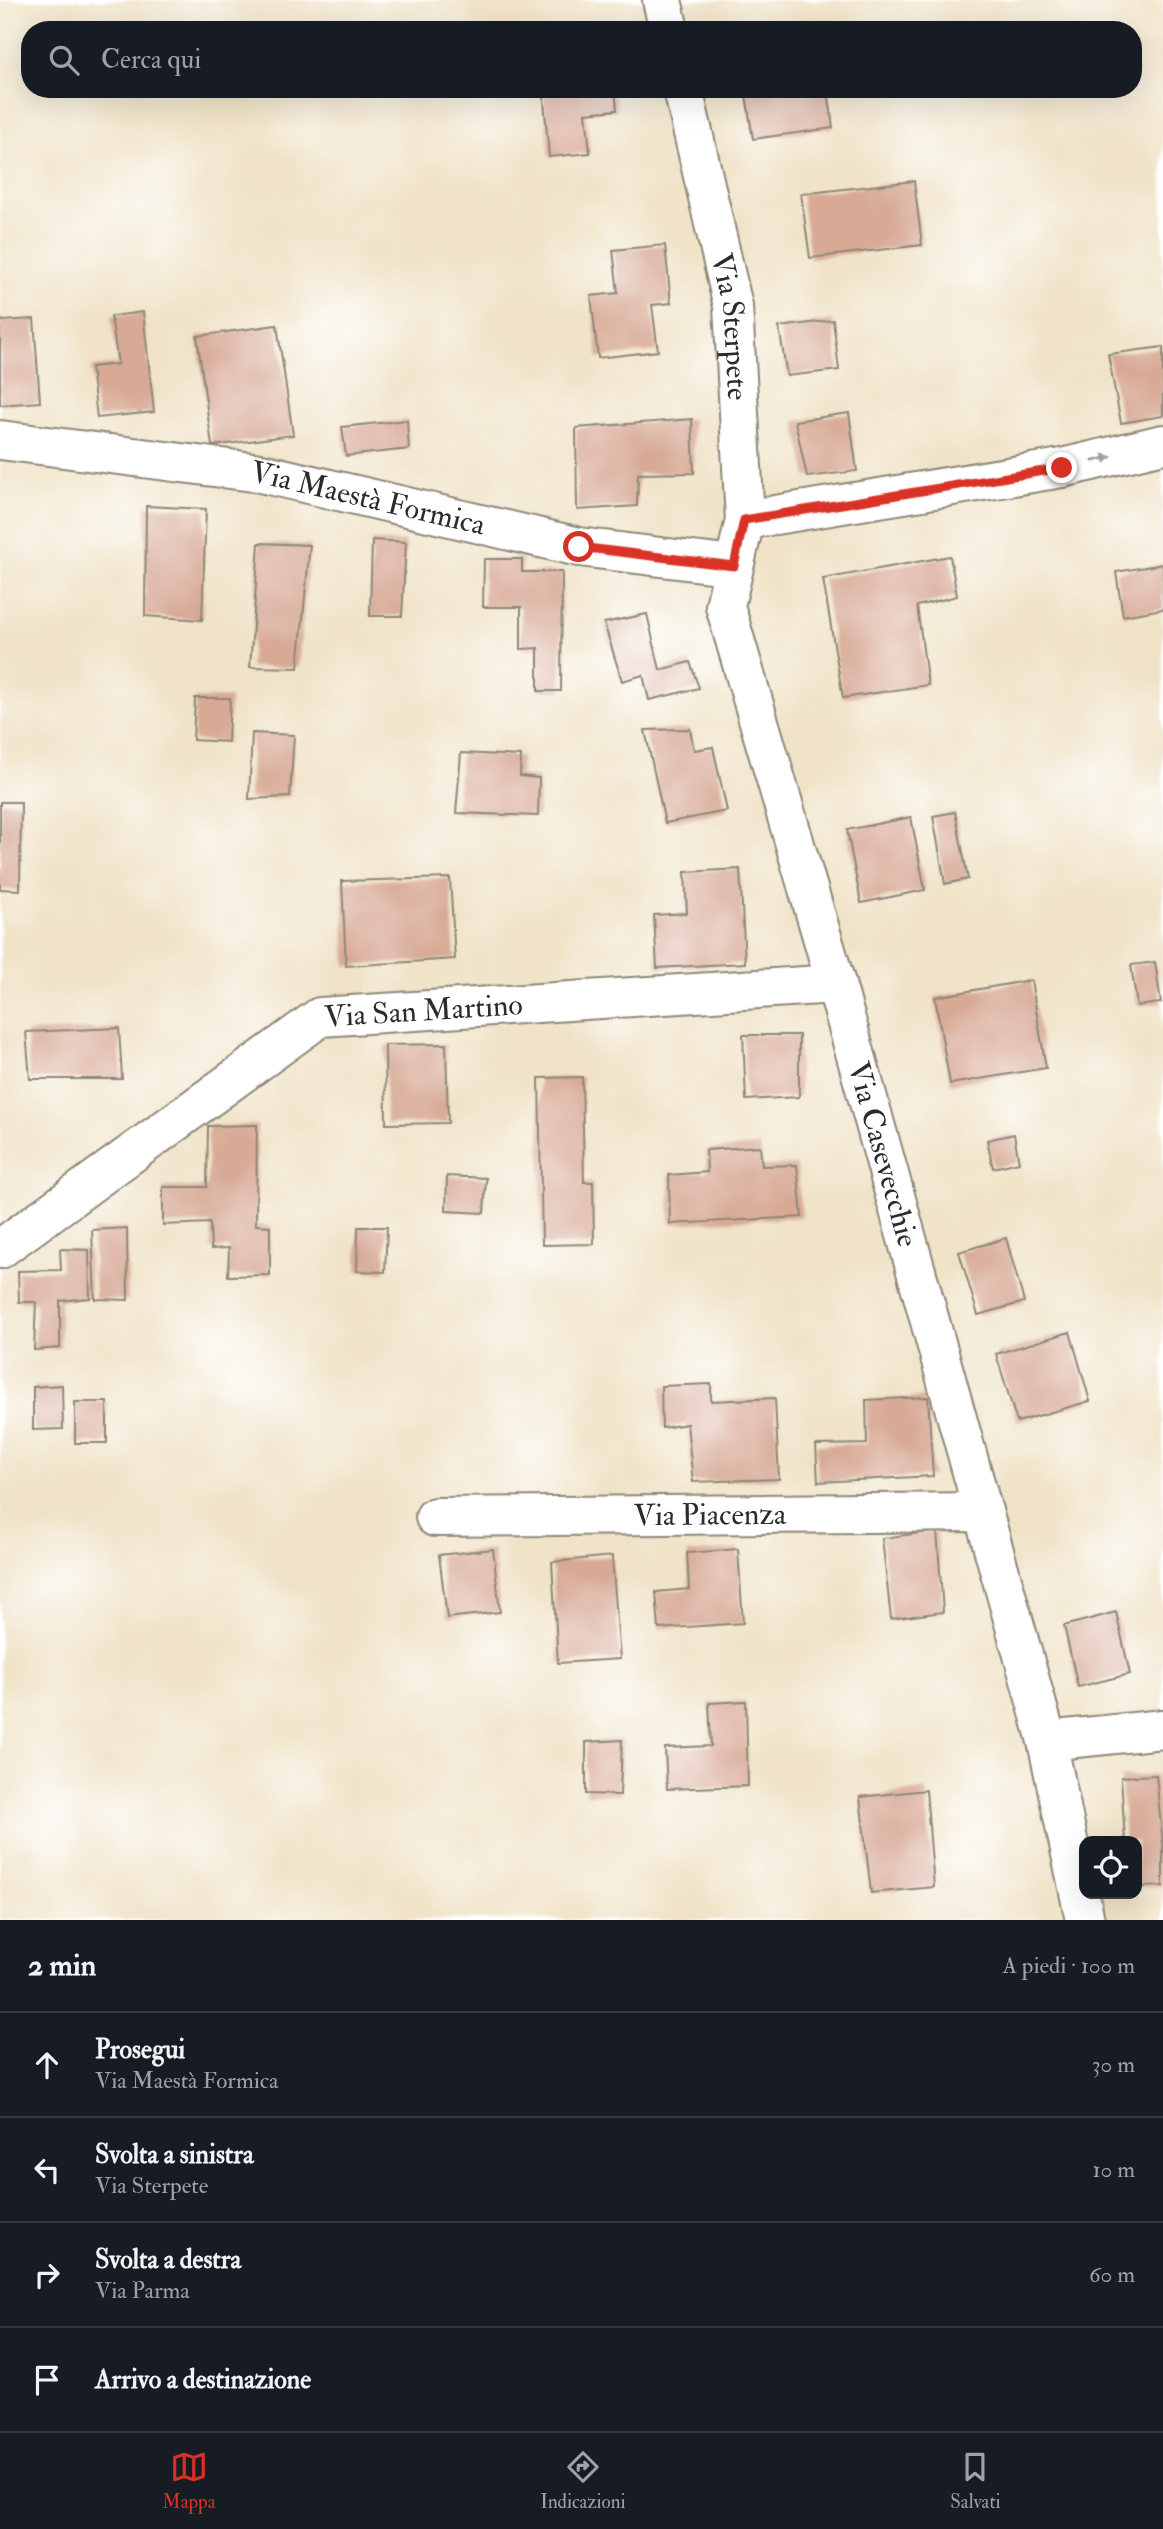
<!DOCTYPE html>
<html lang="it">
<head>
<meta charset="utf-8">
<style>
	:root { --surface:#171b24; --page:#20242c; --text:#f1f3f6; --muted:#9ea1a6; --line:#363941; --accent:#d93025 }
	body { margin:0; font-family:"IM FELL Double Pica",serif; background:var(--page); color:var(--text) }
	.controls { position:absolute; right:21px; bottom:21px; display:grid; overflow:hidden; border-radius:14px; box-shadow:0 7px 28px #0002 }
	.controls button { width:63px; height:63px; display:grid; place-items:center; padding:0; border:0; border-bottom:2px solid var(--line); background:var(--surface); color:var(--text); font:35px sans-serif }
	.stop { position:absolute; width:21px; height:21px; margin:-16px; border:5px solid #d93025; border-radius:50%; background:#fff }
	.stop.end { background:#d93025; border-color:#fff; box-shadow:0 2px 7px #0008 }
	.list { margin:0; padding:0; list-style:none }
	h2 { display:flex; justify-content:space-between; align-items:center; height:91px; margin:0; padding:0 28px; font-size:30px }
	h2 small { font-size:23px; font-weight:400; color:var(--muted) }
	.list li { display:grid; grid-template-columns:46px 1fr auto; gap:21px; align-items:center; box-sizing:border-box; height:105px; padding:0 28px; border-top:2px solid var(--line) }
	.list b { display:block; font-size:26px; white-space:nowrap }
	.list p { margin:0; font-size:23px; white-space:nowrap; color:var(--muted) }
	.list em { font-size:23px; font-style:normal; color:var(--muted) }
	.icon { flex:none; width:38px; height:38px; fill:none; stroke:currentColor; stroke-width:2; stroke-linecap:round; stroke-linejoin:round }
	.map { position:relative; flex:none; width:1163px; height:1920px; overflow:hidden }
	.search { position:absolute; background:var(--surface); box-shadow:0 7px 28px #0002; left:21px; right:21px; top:21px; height:77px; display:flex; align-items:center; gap:18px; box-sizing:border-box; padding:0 24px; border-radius:28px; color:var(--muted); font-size:26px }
	.sheet { height:511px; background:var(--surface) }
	nav { display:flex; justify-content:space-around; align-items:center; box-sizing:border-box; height:98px; border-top:2px solid var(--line); background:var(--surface); font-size:19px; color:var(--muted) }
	nav a { display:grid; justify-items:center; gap:4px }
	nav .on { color:var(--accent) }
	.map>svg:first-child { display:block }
</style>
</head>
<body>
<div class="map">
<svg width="1163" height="1920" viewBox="0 0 1163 1920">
	<rect width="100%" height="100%" fill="#fff"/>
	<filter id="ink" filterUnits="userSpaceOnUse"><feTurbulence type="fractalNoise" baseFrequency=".0143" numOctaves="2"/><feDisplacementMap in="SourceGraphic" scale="14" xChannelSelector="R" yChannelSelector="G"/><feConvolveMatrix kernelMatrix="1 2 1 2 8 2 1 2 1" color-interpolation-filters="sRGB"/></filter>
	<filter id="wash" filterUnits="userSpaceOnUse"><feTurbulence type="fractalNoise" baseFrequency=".00686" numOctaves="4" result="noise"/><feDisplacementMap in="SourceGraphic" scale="28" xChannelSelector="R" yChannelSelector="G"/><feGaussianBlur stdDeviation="1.57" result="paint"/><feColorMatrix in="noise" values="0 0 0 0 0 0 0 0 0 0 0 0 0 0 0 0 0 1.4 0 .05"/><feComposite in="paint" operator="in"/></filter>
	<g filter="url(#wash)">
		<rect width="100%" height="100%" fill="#f0e3c7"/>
		<g id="blocks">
			<path fill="#d8aa96" d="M 543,89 L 615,89 L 617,110 L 586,113 L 590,153 L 549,157 Z
				M 745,89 L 828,89 L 833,128 L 753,139 Z
				M 914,181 L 922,245 L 810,258 L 801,194 Z
				M 665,245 L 671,303 L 652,305 L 658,351 L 598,358 L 591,296 L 618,293 L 613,250 Z
				M 143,312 L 154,412 L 97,418 L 91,367 L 118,364 L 111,316 Z
				M 0,317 L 2,321 L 34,319 L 40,402 L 0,405 Z
				M 833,320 L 839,370 L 787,376 L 779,327 Z
				M 277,325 L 293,435 L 212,446 L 197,336 Z
				M 1163,347 L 1163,416 L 1121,423 L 1108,354 Z
				M 849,413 L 857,471 L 807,477 L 795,421 Z
				M 692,419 L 694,473 L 638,474 L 637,506 L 577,510 L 576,428 Z
				M 407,420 L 409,449 L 346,456 L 342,427 Z
				M 146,506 L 206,509 L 202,620 L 145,616 Z
				M 372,540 L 406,542 L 402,616 L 370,616 Z
				M 259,543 L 310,545 L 298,668 L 250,667 Z
				M 950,556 L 957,596 L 917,606 L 928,685 L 843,698 L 823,579 Z
				M 484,559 L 522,559 L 522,572 L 562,572 L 561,691 L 538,691 L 538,648 L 521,649 L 521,607 L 483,607 Z
				M 1163,564 L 1163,609 L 1123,616 L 1116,572 Z
				M 647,614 L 660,670 L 690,662 L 699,688 L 649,700 L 643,675 L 622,681 L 604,623 Z
				M 195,698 L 230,698 L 228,742 L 193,740 Z
				M 690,729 L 694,750 L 713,747 L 727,811 L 665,823 L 645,730 Z
				M 252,733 L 294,735 L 290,797 L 249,799 Z
				M 461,753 L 521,756 L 520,776 L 539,778 L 538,816 L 456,813 Z
				M 0,802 L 21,802 L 20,890 L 0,889 Z
				M 955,812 L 968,879 L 945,884 L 933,816 Z
				M 911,817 L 925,890 L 861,903 L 847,830 Z
				M 740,869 L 745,963 L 657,968 L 654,915 L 687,913 L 685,872 Z
				M 450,878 L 455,959 L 346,966 L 342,881 Z
				M 1155,962 L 1161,1003 L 1137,1006 L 1131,965 Z
				M 1031,980 L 1046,1068 L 950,1084 L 935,997 Z
				M 119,1028 L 122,1079 L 30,1079 L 26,1032 Z
				M 743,1035 L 799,1035 L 799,1097 L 746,1100 Z
				M 446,1044 L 448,1123 L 386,1124 L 385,1045 Z
				M 582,1077 L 584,1182 L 593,1182 L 594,1244 L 542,1245 L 539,1078 Z
				M 257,1125 L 256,1225 L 270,1226 L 270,1275 L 228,1276 L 229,1248 L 211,1249 L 210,1223 L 163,1225 L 163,1187 L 207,1187 L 208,1126 Z
				M 1014,1134 L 1019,1162 L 993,1168 L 987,1140 Z
				M 760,1146 L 762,1166 L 797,1165 L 802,1217 L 670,1224 L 669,1175 L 707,1172 L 706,1150 Z
				M 447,1176 L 486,1178 L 484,1213 L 446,1211 Z
				M 358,1227 L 387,1227 L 385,1272 L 357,1271 Z
				M 127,1228 L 128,1300 L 95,1299 L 92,1230 Z
				M 1006,1238 L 1024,1302 L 978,1315 L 959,1252 Z
				M 60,1249 L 89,1250 L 90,1298 L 60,1301 L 60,1348 L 34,1350 L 36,1302 L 19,1302 L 18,1271 L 61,1270 Z
				M 1070,1332 L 1090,1401 L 1017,1422 L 996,1354 Z
				M 711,1384 L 711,1401 L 775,1398 L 779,1479 L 693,1482 L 687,1424 L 662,1428 L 661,1386 Z
				M 62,1385 L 63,1429 L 33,1430 L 33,1387 Z
				M 928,1397 L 933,1476 L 818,1482 L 816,1445 L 867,1444 L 866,1400 Z
				M 75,1402 L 107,1402 L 107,1443 L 75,1443 Z
				M 937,1531 L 943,1612 L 891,1619 L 882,1538 Z
				M 493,1549 L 500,1612 L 447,1618 L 439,1555 Z
				M 738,1549 L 743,1623 L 659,1629 L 656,1592 L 689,1589 L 687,1553 Z
				M 612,1556 L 620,1659 L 558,1663 L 552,1562 Z
				M 1116,1612 L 1130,1674 L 1078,1687 L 1064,1626 Z
				M 746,1701 L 748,1786 L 667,1789 L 665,1748 L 711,1746 L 709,1703 Z
				M 622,1740 L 620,1795 L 586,1794 L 586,1742 Z
				M 1156,1775 L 1163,1846 L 1163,1886 L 1137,1887 L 1137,1841 L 1125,1841 L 1121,1777 Z
				M 926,1790 L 934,1887 L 871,1893 L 860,1797 Z"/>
		</g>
	</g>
	<g filter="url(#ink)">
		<use href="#blocks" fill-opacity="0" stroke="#8e8779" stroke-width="2"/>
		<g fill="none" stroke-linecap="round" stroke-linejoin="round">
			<defs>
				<g id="minor">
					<path d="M 745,520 L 1062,468 L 1163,444"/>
					<path id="s1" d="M 0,1249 L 320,1017 L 836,984"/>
					<path id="s2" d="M 435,1517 L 983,1512"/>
					<path d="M 1047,1741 L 1163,1729"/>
				</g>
				<g id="tertiary">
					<path d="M 662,0 L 669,30"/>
					<path id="s3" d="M 683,89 L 733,306 L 745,520 L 725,606 L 836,984 L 1047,1741 L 1085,1920"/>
					<path id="s4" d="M 0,440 L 261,473 L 579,547 L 734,566"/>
				</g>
			</defs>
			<use href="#minor" stroke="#8e8779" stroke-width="42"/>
			<use href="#tertiary" stroke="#8e8779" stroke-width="42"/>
			<use href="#minor" stroke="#fff" stroke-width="38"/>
			<use href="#tertiary" stroke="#fff" stroke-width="38"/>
		</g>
		<defs><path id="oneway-solid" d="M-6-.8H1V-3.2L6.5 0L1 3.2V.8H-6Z" transform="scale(1.75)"/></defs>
		<use fill="#a0a0a0" href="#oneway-solid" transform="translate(1102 459) rotate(-13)"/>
	</g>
	<g fill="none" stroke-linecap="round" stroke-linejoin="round" filter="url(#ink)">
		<path stroke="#d93025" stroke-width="9" d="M 579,547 L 734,566 L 744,520 L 1062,468"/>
	</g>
	<g text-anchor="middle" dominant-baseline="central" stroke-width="7" stroke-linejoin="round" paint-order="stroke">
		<g font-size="30" fill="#2b2b2b" stroke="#fff">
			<text stroke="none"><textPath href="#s3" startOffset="243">Via Sterpete</textPath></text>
			<text stroke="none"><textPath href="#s4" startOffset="373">Via Maestà Formica</textPath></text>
			<text stroke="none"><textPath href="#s1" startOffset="499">Via San Martino</textPath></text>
			<text stroke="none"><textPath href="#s3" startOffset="1096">Via Casevecchie</textPath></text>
			<text stroke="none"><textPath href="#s2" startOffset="275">Via Piacenza</textPath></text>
		</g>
	</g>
</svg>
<div class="controls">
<button><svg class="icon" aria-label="locate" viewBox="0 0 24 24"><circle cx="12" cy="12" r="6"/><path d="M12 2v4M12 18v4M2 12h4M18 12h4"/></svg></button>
</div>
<div class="stop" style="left:579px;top:547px"></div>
<div class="stop end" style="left:1062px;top:468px"></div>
<div class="search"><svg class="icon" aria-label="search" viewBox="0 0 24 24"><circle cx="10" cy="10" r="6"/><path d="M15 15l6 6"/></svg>Cerca qui</div>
</div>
<section class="sheet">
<h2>2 min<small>A piedi · 100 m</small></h2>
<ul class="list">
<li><svg class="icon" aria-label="ahead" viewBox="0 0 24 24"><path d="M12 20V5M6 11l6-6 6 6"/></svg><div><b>Prosegui</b><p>Via Maestà Formica</p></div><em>30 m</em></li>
<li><svg class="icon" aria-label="left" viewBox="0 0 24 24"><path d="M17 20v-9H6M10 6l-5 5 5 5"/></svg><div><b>Svolta a sinistra</b><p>Via Sterpete</p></div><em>10 m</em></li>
<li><svg class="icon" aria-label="right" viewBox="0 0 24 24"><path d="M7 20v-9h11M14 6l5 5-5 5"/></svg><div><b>Svolta a destra</b><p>Via Parma</p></div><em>60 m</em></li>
<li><svg class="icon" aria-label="arrive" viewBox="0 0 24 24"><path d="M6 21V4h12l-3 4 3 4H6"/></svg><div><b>Arrivo a destinazione</b></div></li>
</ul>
</section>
<nav>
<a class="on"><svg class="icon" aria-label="map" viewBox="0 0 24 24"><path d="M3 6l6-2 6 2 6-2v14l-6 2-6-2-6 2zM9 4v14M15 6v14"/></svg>Mappa</a>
<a><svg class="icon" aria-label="directions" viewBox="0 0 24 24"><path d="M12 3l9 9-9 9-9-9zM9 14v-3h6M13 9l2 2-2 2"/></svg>Indicazioni</a>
<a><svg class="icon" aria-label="saved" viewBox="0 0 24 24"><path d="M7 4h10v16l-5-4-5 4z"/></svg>Salvati</a>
</nav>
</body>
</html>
